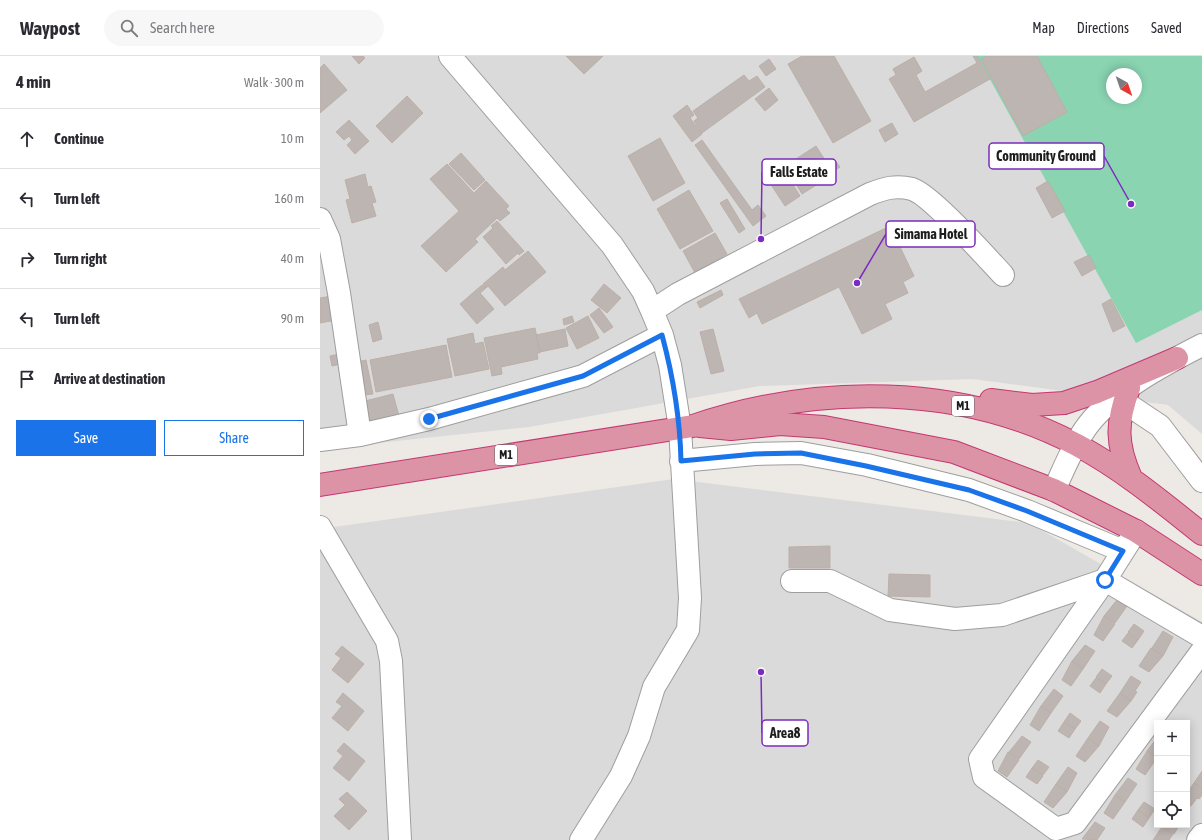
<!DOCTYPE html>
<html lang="en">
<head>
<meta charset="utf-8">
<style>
	:root { --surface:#fff; --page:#f7f7f7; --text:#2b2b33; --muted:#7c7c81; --line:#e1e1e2; --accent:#1a73e8 }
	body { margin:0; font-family:"Asap Condensed",sans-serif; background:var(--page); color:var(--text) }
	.controls { position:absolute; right:12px; bottom:12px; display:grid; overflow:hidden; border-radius:0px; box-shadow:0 2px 10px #0003 }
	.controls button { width:36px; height:36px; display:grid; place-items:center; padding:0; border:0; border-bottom:1px solid var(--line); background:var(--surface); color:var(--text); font:20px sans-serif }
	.compass { position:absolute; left:786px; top:12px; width:36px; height:36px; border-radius:50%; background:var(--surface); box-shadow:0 2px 10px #0003; rotate:140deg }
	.stop { position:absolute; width:12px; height:12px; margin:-9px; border:3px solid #1a73e8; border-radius:50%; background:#fff }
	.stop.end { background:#1a73e8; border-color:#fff; box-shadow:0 1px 4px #0008 }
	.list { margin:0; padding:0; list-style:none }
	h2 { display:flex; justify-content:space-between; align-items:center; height:52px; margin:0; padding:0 16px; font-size:17px }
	h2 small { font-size:13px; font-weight:400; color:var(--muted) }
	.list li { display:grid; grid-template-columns:26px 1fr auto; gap:12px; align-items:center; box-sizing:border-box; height:60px; padding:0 16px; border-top:1px solid var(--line) }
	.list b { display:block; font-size:15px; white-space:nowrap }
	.list em { font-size:13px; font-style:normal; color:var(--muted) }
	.actions { display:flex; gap:8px; padding:12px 16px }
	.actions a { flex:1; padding:9px 0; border:1px solid var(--accent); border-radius:0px; text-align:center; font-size:14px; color:var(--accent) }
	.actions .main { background:var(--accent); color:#fff }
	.icon { flex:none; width:22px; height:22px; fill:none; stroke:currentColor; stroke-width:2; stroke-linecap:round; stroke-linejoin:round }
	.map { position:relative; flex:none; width:882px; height:784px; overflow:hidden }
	header { display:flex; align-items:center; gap:24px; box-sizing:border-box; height:56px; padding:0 20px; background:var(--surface); border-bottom:1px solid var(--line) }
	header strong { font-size:19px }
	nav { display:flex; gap:22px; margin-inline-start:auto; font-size:14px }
	.search { width:280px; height:36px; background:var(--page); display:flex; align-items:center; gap:10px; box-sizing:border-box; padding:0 14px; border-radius:22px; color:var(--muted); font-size:15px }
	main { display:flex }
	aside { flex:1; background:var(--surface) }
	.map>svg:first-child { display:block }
</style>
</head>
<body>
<header>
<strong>Waypost</strong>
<div class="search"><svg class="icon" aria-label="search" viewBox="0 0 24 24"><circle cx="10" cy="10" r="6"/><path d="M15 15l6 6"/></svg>Search here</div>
<nav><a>Map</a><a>Directions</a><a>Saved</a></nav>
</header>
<main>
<aside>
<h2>4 min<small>Walk · 300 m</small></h2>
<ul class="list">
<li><svg class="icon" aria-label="ahead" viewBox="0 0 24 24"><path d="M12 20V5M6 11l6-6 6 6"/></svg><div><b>Continue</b></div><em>10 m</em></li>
<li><svg class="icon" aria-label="left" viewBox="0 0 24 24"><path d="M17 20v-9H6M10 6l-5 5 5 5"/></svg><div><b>Turn left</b></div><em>160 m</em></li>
<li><svg class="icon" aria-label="right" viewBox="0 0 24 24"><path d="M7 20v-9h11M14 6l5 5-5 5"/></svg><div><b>Turn right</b></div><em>40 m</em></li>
<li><svg class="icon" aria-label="left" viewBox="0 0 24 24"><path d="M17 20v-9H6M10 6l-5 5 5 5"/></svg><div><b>Turn left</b></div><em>90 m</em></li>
<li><svg class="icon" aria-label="arrive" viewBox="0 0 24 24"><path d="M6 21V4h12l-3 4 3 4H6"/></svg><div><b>Arrive at destination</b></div></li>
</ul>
<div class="actions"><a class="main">Save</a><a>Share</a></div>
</aside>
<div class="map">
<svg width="882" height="784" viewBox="0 0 882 784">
	<rect width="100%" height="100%" fill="#ede9e4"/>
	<path fill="#dbdada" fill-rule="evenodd" d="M 0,0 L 882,0 L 882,378 L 848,349 L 652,323 L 440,330 L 209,371 L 0,393 ZM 792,18 L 816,18 L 816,42 L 792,42 Z
		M 354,423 L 709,467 L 882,566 L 882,784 L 0,784 L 0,473 ZM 837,667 L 867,667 L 867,769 L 837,769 Z"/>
	<path fill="#8ad4b2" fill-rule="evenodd" d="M 657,0 L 882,0 L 882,254 L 816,287 ZM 792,18 L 816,18 L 816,42 L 792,42 Z"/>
	<path fill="#bdb5b1" stroke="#bdafa8" d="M 32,0 L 43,0 L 45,2 L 39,8 Z
		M 246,0 L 283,0 L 264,18 Z
		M 482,0 L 514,0 L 551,65 L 513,87 L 468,8 Z
		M 653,0 L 657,0 L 670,23 L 594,66 L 569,23 L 576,19 L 573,13 L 594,1 L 602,15 L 596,19 L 605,36 L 657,7 Z
		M 667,0 L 717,0 L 747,56 L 703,80 L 661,3 Z
		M 449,3 L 456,13 L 446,20 L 439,10 Z
		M 4,8 L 27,34 L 0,57 L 0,12 Z
		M 424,19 L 429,25 L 437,20 L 445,31 L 382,77 L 374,65 L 378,62 L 373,55 Z
		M 449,32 L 458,44 L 445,55 L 435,43 Z
		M 87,40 L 103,57 L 72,87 L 56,70 Z
		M 367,49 L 374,59 L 370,62 L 382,78 L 372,86 L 353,60 Z
		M 29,64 L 49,85 L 35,98 L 27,89 L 32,84 L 29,80 L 24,84 L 16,76 Z
		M 572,67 L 578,78 L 565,86 L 559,74 Z
		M 340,82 L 365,127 L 333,145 L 308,100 Z
		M 382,84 L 432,154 L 438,149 L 446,160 L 433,170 L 375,89 Z
		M 496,90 L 514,118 L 482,138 L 465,110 Z
		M 141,97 L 165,124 L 154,134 L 129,108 Z
		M 514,103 L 520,111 L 515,114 L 509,107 Z
		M 127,108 L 154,137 L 166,125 L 189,150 L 186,153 L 190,157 L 180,165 L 177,162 L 155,183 L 158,186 L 126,216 L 101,190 L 139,155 L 110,123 Z
		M 462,111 L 480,140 L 465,150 L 446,121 Z
		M 45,118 L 48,131 L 51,130 L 56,146 L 52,147 L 56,160 L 32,167 L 26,144 L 30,143 L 25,124 Z
		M 728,125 L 745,155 L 732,162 L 716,132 Z
		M 369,134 L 393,175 L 360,193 L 337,153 Z
		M 407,143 L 425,173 L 419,177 L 400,147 Z
		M 177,165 L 204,195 L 199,199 L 198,197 L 186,208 L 163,181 L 173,172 L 171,170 Z
		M 570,170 L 594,220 L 583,226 L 588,237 L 565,248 L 572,263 L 542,278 L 519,231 L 442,268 L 437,257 L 429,262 L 419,243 Z
		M 395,177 L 407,198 L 375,217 L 363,195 Z
		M 208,195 L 226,216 L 185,250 L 168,230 L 166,232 L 163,228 L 183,211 L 185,214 Z
		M 769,199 L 776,212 L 762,220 L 754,206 Z
		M 284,228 L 301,242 L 287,257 L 271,244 Z
		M 162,229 L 166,232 L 160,237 L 174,253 L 157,268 L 140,248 Z
		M 401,234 L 403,239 L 380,252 L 377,246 Z
		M 12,240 L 16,264 L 0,267 L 0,242 Z
		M 791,243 L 805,270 L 793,276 L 782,248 Z
		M 279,252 L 293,271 L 284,277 L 270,259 Z
		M 252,260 L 254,266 L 244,269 L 243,263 Z
		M 268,260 L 279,282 L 257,293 L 246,272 Z
		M 58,266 L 62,283 L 53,286 L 49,269 Z
		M 215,272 L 220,297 L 217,297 L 218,303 L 181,311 L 182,318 L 172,320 L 164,282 Z
		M 245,273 L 248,290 L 220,296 L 216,279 Z
		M 393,273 L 404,315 L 391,318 L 380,276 Z
		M 153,277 L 155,288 L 163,286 L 169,313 L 135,320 L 127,283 Z
		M 126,289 L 132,321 L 56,336 L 50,304 Z
		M 19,298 L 21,308 L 12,310 L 10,300 Z
		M 46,304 L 53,338 L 44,339 L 37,306 Z
		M 73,338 L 79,360 L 51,368 L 45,345 Z
		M 510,490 L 510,512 L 469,512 L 469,491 Z
		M 569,518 L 610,519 L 610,541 L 568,540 Z
		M 797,544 L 807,550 L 795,567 L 784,560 Z
		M 784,560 L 795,568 L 783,585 L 774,579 Z
		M 814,568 L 824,575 L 818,584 L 808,576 Z
		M 843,575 L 853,581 L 843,600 L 832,592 Z
		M 808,577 L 818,584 L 812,592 L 802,585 Z
		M 765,589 L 775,595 L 763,613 L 752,605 Z
		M 22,590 L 44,608 L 28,627 L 12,614 L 21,602 L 15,598 Z
		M 831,592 L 843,600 L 829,616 L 819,610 Z
		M 752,605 L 763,613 L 751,630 L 742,624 Z
		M 782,613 L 792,620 L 786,628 L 776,621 Z
		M 811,620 L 821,626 L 815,635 L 817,636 L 811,645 L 800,637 Z
		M 776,622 L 786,628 L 780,637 L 770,630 Z
		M 734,633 L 743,640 L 731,657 L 721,650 Z
		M 23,637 L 44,655 L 28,675 L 12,662 L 22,650 L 16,646 Z
		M 800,637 L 811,645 L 797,661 L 787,655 Z
		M 721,650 L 731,657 L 719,675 L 710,669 Z
		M 750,657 L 761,665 L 755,673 L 744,666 Z
		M 780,665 L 789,671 L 779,690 L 768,682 Z
		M 744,666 L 755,673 L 749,682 L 738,675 Z
		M 702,680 L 711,686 L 699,703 L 689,696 Z
		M 768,682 L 779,690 L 765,706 L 756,700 Z
		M 837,682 L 837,702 L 827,695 Z
		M 24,687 L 45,705 L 29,725 L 13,712 L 23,700 L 17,695 Z
		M 827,695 L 837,702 L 825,719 L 816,713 Z
		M 688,696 L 699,704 L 687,721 L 678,715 Z
		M 718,704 L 729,711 L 723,719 L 712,712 Z
		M 748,711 L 757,717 L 747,736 L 736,728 Z
		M 712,712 L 723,720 L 717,728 L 706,721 Z
		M 882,715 L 882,732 L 874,727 Z
		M 808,722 L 817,728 L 805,746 L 795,739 Z
		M 874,727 L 882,732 L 882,739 L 879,743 L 877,742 L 871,750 L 867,748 L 867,737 Z
		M 736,728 L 747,736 L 733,752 L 724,746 Z
		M 27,736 L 47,755 L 29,774 L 14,760 L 25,749 L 19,743 Z
		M 795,739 L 805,746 L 793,763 L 784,757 Z
		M 824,746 L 835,753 L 829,762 L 818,754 Z
		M 818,754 L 829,762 L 823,771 L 812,763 Z
		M 775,766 L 785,772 L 777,784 L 762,783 Z
		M 843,769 L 859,769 L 859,770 L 854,778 L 842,771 Z
		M 842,771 L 853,778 L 849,784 L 833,784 Z"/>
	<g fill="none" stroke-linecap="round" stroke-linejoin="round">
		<defs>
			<path id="minor" d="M 130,0 L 292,189 L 323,235 L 332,255 L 342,279 L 350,309 L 360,372 L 370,542 L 368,574 L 334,631 L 319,680 L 301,720 L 261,784
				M 0,163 L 9,183 L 19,237 L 40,379
				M 332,255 L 358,238 L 550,138 C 565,132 576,129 592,133 C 611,139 666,201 683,219
				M 804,346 L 840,370 L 882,425
				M 0,384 L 40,379 L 109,363 L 263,320 L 342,279
				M 361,405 L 435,398 L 481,397 L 547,409 L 649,434 L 707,455 L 803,495
				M 734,434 C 744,413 753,389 768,369 C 795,334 843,309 882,289
				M 0,471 L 67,585 L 71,605 L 80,784
				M 816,475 L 785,524 L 660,703 L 664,721 L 736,773 L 755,767 L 882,595
				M 472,525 L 510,525 L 570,554 L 635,563 L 682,559 L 785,524 L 882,581
				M 878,784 L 882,779"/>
			<path id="highway" d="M 809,332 C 796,367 796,388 811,422
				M 671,344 L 712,349 L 744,347 L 777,336 L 857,302
				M 380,370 L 411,373 L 460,368 L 504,371 L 634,396 L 734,434 L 816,475 L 882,518
				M 0,429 L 373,370 C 496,328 640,327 757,389 C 802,413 842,446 882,478"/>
		</defs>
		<use href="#minor" stroke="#9e9e9e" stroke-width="24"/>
		<use href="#highway" stroke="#c43772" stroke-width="24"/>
		<use href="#minor" stroke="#fff" stroke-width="22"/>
		<use href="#highway" stroke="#dc93a6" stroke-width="22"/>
	</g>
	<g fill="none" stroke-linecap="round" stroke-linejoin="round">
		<path stroke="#1a73e8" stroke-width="5" d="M 109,363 L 263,320 L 342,279 C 353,320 360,362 361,405 L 435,398 L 481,397 L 546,410 L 649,434 L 707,455 L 803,495 L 785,524"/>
	</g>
	<g text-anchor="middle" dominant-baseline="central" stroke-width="4" stroke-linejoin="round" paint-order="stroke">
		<g fill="#fff" stroke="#616161" stroke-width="1">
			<rect x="632" y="340" width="22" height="20" rx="3"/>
			<rect x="175" y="389" width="22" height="20" rx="3"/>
		</g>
		<g font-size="12" font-weight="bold" fill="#1d1d1d">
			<text x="643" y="350">M1</text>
			<text x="186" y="399">M1</text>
		</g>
	</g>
	<path fill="none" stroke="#7b2cbf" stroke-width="1.5" d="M811 148L784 100M441 183L442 116M537 227L566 178M441 616L442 677"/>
	<g fill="#7b2cbf" stroke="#fff" stroke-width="1.5">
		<circle cx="811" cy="148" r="4"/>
		<circle cx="441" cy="183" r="4"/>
		<circle cx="537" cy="227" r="4"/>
		<circle cx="441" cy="616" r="4"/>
	</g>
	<g fill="#fff" stroke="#7b2cbf" stroke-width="1.5">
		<rect x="669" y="87" width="115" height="26" rx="4"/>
		<rect x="442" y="103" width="74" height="26" rx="4"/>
		<rect x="566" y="165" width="89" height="26" rx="4"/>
		<rect x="442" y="664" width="46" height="26" rx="4"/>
	</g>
	<g font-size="14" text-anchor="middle" font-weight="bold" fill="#1d1d1d">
		<text x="726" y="105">Community Ground</text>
		<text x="479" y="121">Falls Estate</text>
		<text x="611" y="183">Simama Hotel</text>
		<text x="465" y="682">Area8</text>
	</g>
</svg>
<div class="controls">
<button>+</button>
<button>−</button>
<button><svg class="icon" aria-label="locate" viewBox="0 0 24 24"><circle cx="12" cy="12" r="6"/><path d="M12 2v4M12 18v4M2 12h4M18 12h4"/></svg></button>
</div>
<svg class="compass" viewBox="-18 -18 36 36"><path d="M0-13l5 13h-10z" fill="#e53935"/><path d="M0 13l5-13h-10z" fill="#7c7c81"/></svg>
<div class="stop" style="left:785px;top:524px"></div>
<div class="stop end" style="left:109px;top:363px"></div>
</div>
</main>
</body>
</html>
